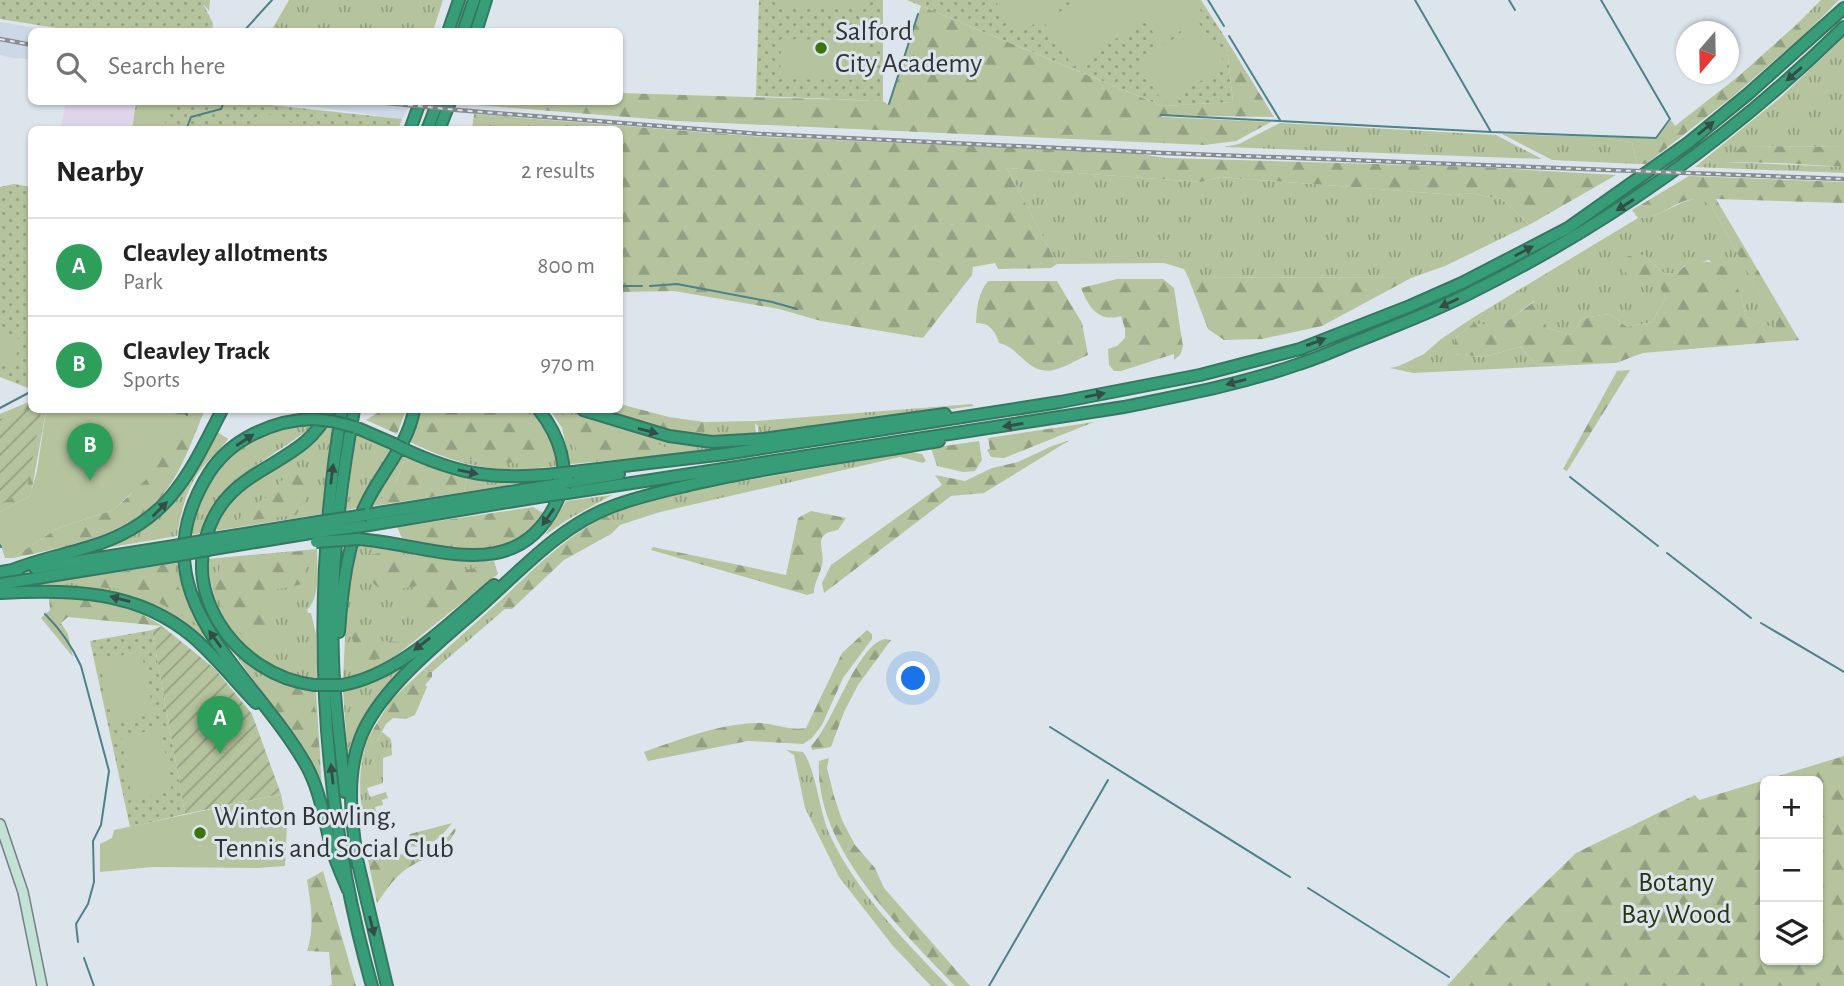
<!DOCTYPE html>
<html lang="en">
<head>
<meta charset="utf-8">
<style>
	:root { --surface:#fff; --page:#f6f6f6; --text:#222; --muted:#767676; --line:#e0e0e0; --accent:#3b7509 }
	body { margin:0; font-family:"Alegreya Sans",sans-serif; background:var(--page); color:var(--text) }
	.controls { position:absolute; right:21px; bottom:21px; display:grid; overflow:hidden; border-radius:10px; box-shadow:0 2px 5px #0004 }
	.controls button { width:63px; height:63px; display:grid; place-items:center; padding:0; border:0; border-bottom:2px solid var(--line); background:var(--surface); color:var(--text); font:35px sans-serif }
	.compass { position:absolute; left:1676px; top:21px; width:63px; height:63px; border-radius:50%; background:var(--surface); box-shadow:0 2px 5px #0004; rotate:200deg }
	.you { position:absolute; left:914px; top:679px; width:24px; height:24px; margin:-18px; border:5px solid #fff; border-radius:50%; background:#1a73e8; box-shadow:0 0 0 10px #1a73e833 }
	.badge { display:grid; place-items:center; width:46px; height:46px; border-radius:50%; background:var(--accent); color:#fff; font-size:23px; font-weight:700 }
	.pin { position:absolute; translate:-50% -58px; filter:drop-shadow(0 2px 4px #0008) }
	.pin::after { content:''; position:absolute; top:37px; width:24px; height:21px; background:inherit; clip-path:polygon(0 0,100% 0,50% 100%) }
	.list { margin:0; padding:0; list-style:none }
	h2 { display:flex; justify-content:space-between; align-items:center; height:91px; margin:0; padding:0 28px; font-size:30px }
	h2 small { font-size:23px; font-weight:400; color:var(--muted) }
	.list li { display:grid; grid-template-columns:46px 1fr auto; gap:21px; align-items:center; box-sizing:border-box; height:98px; padding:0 28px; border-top:2px solid var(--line) }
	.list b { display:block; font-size:26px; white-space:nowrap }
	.list p { margin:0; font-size:23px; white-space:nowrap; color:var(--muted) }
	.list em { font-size:23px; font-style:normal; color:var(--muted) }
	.icon { flex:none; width:38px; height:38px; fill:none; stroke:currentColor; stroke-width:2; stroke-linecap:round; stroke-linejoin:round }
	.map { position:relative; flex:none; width:1844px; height:986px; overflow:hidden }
	.search { position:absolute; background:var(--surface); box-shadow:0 2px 5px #0004; left:28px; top:28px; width:595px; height:77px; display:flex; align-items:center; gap:18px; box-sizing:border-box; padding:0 24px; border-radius:10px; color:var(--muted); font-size:26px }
	.panel { position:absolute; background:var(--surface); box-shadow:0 2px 5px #0004; left:28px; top:126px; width:595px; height:287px; border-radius:10px }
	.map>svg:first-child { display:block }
</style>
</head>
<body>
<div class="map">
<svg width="1844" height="986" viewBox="0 0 1844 986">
	<defs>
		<pattern id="grass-tufts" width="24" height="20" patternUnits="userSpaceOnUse" patternTransform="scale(1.75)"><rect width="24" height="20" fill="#b5c49e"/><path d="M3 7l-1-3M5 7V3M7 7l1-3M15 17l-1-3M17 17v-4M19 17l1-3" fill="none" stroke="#94a082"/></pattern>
		<pattern id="forest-firs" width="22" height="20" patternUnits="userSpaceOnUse" patternTransform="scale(1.75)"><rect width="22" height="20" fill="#b5c49e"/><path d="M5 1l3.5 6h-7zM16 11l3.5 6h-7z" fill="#94a082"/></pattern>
		<pattern id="park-dots" width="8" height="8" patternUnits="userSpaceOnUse" patternTransform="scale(1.75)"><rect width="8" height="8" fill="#b5c49e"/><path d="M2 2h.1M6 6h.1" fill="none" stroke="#94a082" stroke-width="1.8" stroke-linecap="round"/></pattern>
		<pattern id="garden-furrows" width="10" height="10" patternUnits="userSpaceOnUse" patternTransform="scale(1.75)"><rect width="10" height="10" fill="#b5c49e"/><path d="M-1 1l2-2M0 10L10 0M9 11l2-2" fill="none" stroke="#94a082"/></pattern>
	</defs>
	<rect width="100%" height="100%" fill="#dde5ec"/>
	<path fill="#ccd8e5" d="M 0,22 L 55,31 L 32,32 L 31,59 L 13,58 L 0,55 Z
		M 280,102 L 412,102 L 402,119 Z"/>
	<path fill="#dfd5ea" d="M 66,102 L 136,102 L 132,129 L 60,129 Z"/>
	<path fill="url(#grass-tufts)" d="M 289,0 L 443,0 L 433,31 L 271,31 Z
		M 1821,0 L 1839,0 L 1805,34 L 1797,24 Z
		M 1844,37 L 1844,147 L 1742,146 L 1724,162 L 1844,167 L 1844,173 L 1695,167 L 1780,98 Z
		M 1280,123 L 1496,135 L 1542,159 L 1224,147 L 1239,144 Z
		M 1502,134 L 1606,137 L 1606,139 L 1632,142 L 1637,164 L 1552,160 Z
		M 1007,168 L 1201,182 L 1220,177 L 1456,195 L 1469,193 L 1502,199 L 1529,225 L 1445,266 L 1411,278 L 1188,277 L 1184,269 L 1164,263 L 1057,264 Z
		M 1700,198 L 1711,205 L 1780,331 L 1746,317 L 1741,296 L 1709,260 L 1684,266 L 1677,274 L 1664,273 L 1643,255 L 1666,298 L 1652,322 L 1627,327 L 1609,314 L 1583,318 L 1571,335 L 1547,328 L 1534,301 L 1503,324 L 1473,324 L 1455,338 L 1454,354 L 1483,357 L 1520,347 L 1537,365 L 1616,363 L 1413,373 L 1390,368 L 1399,366 L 1424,354 L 1441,339 L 1474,317 L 1638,218 C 1660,219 1677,200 1700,198 Z
		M 972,404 L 974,406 L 761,433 L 758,433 L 758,426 L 755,423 L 756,434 L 705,436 L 704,422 L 755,421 Z
		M 420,410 L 536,410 L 553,436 L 559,466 C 497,473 465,469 408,441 Z
		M 550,410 C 583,409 614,426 646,436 C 673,444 699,446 728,446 L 661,456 L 570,464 L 562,428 Z
		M 315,424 C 273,459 219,477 201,533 L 189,535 C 193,521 196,505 202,492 C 226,449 266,426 315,424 Z
		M 325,425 L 333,425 L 322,514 L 214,531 C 229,486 288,453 325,425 Z
		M 216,431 L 228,439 C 220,450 210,458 202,468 C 186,488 181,512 177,536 L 100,549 C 111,543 127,539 139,531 C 178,507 196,469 216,431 Z
		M 356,432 L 393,448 L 357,508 L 346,510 Z
		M 911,452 L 922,454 L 926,461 L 923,463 L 900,457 L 660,512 L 620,525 L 606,516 L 637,504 L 709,487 Z
		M 403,453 L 438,467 L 553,478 L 464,492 L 467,477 L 430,467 L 415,458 L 403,462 L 396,484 L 384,490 L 380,505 L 370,506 Z
		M 612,495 L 567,520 L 545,535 L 566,501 Z
		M 357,546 C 403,547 447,567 494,561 L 498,574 L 388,662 L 365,674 L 343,679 L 347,600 Z
		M 317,549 C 317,566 321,598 307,610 L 308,613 L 311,613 L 316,634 L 317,679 C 253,669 211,625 208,559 Z
		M 177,563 L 188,604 L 208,642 C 148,589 103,586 26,586 Z
		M 501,600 L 502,609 L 505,609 L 432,672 L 423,670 Z
		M 227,643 C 252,668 281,686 316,691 L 322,790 L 314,768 L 304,752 Z
		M 427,648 L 382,693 L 365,717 L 349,776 L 343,691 L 380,680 Z
		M 382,732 L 391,739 L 392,755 L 383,758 L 383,783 L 367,788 L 370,797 L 386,792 L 388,798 L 382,800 L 383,805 L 375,807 L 378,817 L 363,819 C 359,792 358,765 368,738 L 376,743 Z
		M 786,750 L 803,752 C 816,769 819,810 829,833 C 856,892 904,940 948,986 L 931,986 L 893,946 L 839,877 L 805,808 L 794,755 Z"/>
	<path fill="url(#forest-firs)" fill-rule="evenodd" d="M 921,6 L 1162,106 L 1233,102 L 1226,39 L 1274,117 L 1160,115 L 1162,117 L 1271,122 L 1236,141 L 1205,145 L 677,121 L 476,105 L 476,102 L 620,102 L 620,93 L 883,101 L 889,105 Z
		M 1797,24 L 1805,34 L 1732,97 L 1646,164 L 1637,164 L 1632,142 L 1605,139 L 1606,137 L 1656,139 L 1671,120 L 1675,126 L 1740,75 Z
		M 474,114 L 764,137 L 1133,153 L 1167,158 L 1477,167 L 1616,175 L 1529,225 L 1502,199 L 1469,193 L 1456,195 L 1220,177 L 1201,182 L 1007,168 L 1057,264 L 1051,268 L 998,269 L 995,263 L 973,267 L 972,275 L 923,338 L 821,321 L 779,309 L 674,291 L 620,292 L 620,130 L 472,129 Z
		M 1742,146 L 1844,147 L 1844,167 L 1780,163 L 1723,162 Z
		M 1689,176 L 1844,182 L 1844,203 L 1716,199 L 1799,340 L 1643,353 L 1616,363 L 1537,365 L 1520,347 L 1483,357 L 1453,354 L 1455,338 L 1473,324 L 1503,324 L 1535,301 L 1547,328 L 1571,335 L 1583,318 L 1609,314 L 1627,327 L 1652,322 L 1666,298 L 1659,286 L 1631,279 L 1622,268 L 1628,256 L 1643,255 L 1664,273 L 1677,274 C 1692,255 1710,261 1729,269 L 1741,296 L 1746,317 L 1779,330 L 1711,205 C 1682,187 1667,220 1638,218 L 1632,210 Z
		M 1188,277 L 1411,278 L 1322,326 L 1262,339 L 1224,340 L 1208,329 Z
		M 1117,279 L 1163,279 L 1174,288 L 1183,347 L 1180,355 L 1174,360 L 1174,354 L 1121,371 L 1114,371 L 1109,365 L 1108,349 L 1117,346 L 1125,338 L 1125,329 L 1121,316 C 1098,323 1088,306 1081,288 Z
		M 988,281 L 1057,281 L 1082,323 L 1088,355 C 1060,367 1047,382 1022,358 C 1014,351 1009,345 999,343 C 996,331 988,322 976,323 C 977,306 978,294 988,281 Z
		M 1630,370 L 1567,471 L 1563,469 L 1617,371 Z
		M 31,401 L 32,410 L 46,410 L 32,489 L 30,496 L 0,512 L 0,414 Z
		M 620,404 L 669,417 L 704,422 L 705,436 L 658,427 L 603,410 L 620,410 Z
		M 168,410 L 205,410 C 193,437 183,469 165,492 C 130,537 66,546 14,558 L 15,556 L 58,528 L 113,510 L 131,494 L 170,416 Z
		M 382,410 L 406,410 L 397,434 L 366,420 Z
		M 424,410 L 497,410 L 544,446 L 537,465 L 470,459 L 420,442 Z
		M 560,413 L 664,446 L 668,452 L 578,458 L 573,437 Z
		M 1094,422 L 1004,458 L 991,457 L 987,450 L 990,449 L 988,438 Z
		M 1070,440 L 984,493 L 951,496 L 824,593 L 822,583 L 831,565 L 942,485 L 935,475 L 965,481 L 992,468 L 1018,462 L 1052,446 Z
		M 979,441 L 982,460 L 975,471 L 963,472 L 937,466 L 931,448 Z
		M 415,458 L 430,467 L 467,477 L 464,492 L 380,505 L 384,490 L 387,485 L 396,484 L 403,462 Z
		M 290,471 L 302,471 C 311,488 306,500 296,515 L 238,522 C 244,508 250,507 262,500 C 272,495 282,480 290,471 Z
		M 533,507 L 545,514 C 534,524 525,536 511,542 C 478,557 436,545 402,538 L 397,527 Z
		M 811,511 L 846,518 L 838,530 C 810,534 826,549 822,565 C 820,575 814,582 814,593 L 807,595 L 651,550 L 653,547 L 786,575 L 798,518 Z
		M 606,516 L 620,525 L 611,534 L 564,560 L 512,609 L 502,609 L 501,600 C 534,569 565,537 606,516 Z
		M 314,550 L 315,562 L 305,564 L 303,584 L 274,590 L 266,647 C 238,645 225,611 214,589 L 222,558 Z
		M 380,553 L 466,570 L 487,565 L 491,572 C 464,595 454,614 416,611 L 415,601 L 426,600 L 425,585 C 396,588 371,601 366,563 L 370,555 Z
		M 174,563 L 177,584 L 195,623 L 154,600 L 131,591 L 75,584 L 75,580 Z
		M 49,597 C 93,600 125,601 162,626 L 68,617 L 61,623 L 68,634 L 73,657 L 41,618 L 50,610 Z
		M 350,620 L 379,641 L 403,642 L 384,657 L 347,670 L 349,654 L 355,648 L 347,622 Z
		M 867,630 L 872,634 L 872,639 L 843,678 L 822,725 L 812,738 L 803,744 L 748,741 L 648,761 L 644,752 C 681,739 718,724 757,723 C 774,723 789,731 806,728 L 842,653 Z
		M 885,639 L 891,640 L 858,685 L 844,712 L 831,747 L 812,750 L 811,746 C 833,725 857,644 885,639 Z
		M 423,670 L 432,672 L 432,677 L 425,685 L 427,687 L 415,715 L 406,719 L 393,718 L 386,724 L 376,743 L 368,738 L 391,700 Z
		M 266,676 L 309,694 L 317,713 L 320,759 L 311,760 C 293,732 273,706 256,677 Z
		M 1844,756 L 1844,986 L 1447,986 L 1504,923 L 1576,853 L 1695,795 L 1699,800 ZM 1765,781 L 1818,781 L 1818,960 L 1765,960 Z
		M 829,758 L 827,768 L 834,796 L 842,820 L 855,845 L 875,868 L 884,888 L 970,986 L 955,986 C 900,928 814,847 819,761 Z
		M 452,823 C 439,840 428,849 405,846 L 410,834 Z
		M 455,828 L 456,830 C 445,856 415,858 397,877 C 389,885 383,895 377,903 L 367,855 C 406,851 428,865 455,828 Z
		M 323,871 L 356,986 L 328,986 L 332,985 L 329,952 L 307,951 C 315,927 311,905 307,880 Z"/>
	<path fill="url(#park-dots)" d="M 0,0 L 210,0 L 209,11 L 203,4 L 213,23 L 212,31 L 75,31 L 0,19 Z
		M 759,0 L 883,0 L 883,101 L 756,96 Z
		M 907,0 L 1201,0 L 1226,39 L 1233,102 L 1162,106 Z
		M 136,102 L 241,102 L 402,119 L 398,130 L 132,130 Z
		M 14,184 L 31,187 L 31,386 L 28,388 L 0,377 L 0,187 Z
		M 152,630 L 185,814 L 130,827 L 90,641 Z"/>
	<path fill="url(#garden-furrows)" d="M 31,409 L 41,410 L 27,490 L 0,505 L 0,419 Z
		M 162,626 L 215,669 L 252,714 L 281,794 L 185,814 L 152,630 Z"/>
	<path fill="#b5c49e" d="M 778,0 L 864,0 L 864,7 L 778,6 Z
		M 995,0 L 1070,0 L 1016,36 Z
		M 1078,0 L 1129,0 L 1143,21 L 1073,67 L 1044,22 Z
		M 1133,0 L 1194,0 L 1204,16 L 1160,44 Z
		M 1199,23 L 1226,65 L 1164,104 L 1137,62 Z
		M 781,39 L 867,40 L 866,80 L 780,79 Z
		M 138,102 L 170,102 L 164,129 L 132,129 Z
		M 260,111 L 309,129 L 252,129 Z
		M 0,330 L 23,341 L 9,369 L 0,364 Z
		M 46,410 L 168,410 L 170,416 L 180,423 L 154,472 L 113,510 L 58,528 L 15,556 L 14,558 L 5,558 L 0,543 L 0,512 L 30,496 L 37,471 Z
		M 141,651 L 154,714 L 113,723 L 99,660 Z
		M 161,729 L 172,792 L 132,799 L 121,736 Z
		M 281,794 L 287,826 L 285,866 L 257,868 L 153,867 L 100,872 L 100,844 L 112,838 L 114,830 Z"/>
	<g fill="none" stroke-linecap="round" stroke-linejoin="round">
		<path stroke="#4e8188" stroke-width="2" d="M 1208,0 L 1224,26
			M 1415,0 L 1491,132
			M 1509,0 L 1515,10
			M 243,32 L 272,0
			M 1229,36 L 1280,120
			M 889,104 L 918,14
			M 1161,115 L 1491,132 L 1656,138 L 1670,119 L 1601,0
			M 186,130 L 191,117 L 221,109 L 224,102
			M 620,286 L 642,286
			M 650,286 L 677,284 L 772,302 L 797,309
			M 0,408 L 32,391
			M 184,410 L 187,415
			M 1570,477 L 1658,546
			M 0,545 L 1,547
			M 1667,553 L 1751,618
			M 45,614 C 60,629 72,646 81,666 L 109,771 L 101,825 L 93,841 L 94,882 L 88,904 L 76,924 L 78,942
			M 1761,623 L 1844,672
			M 1050,727 L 1290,877
			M 1308,888 L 1449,977
			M 84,958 L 94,986
			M 989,986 L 1108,780"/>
		<defs>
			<path id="secondary" d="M 0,824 L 23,892 L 42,986"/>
			<path id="motorway" d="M 448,32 L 459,0
				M 463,32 L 474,0
				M 476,32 L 486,0
				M 410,130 L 420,102
				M 427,130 L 438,102
				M 439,130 L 450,102
				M 342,410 C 310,600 319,800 372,986
				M 583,410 L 669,436 L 712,442 L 763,439 L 945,414
				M 313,419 C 273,420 231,439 209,473 C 132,596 251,668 306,765 C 320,790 324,819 331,846 C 335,861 342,876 348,890
				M 355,427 L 392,443
				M 404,449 C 460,475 493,480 555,474
				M 573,472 L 725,454 L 1060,402 L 1200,375 L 1300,349 L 1410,306 L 1462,283 L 1568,228 L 1688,143 L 1748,94 L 1844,8
				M 570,482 L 619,474
				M 567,493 L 1124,407 C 1183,395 1242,384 1299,364 C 1321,357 1342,347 1363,339 C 1399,324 1435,311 1470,293 C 1608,225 1734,135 1844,27
				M 366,515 L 553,485
				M 363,526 L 551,495
				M 213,539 L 318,522
				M 358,539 C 430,544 518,590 558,499 C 572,469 558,434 539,410
				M 213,549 L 317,532
				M 35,568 L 174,546
				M 12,570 C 37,560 63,555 89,547 C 167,524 188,477 222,410
				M 0,572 L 19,569
				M 0,584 L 174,556
				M 0,593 C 69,589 138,590 193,637 C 216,657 235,681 256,703
				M 339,632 C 342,590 347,545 365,506 C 380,473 408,446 414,410
				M 314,685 C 275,680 240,657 219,623 C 206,601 199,578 203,552 C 216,462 302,473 329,410
				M 342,685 C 400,675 451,621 494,585
				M 345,792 C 341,748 334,703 333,659 C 330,576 339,491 354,410
				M 357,859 L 387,986
				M 358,865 C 352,825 345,779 360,739 C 379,688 444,639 484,603 C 523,568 561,526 611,507 C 639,496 669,490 698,483 C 777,465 859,455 939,441"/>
		</defs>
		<use href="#secondary" stroke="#777d84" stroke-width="12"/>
		<use href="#motorway" stroke="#357861" stroke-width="14"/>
		<use href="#secondary" stroke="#c3e2d6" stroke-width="9"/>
		<use href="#motorway" stroke="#379d78" stroke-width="10"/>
		<defs>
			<path id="rail" d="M 0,39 L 32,45
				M 378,102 L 457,110 L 760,134 L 1163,153 L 1844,179"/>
		</defs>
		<use href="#rail" stroke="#878c91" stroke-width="4.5"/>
		<use href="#rail" stroke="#dde5ec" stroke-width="2" stroke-dasharray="5" stroke-linecap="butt"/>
		<defs>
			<path id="motorway-bridge" d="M 313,419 L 331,421 L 355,427
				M 392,443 L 404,449
				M 555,474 L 573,472
				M 553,485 L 570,482
				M 551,495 L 567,493
				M 318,522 L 366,515
				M 317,532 L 363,526
				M 316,542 L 358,539
				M 174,546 L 213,539
				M 174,556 L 213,549
				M 314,685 L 342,685"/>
		</defs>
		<use href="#motorway-bridge" stroke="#357861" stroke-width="14" stroke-linecap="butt"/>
		<use href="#motorway-bridge" stroke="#379d78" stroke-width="10"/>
	</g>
	<defs><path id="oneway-solid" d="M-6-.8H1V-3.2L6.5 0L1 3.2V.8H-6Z" transform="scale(1.75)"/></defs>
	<g fill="#324e47">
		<use href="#oneway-solid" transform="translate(1794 74) rotate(139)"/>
		<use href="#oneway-solid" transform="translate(1706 128) rotate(-39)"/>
		<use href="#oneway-solid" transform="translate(1625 205) rotate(147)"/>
		<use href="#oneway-solid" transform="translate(1524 251) rotate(-28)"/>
		<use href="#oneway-solid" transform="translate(1449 303) rotate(155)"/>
		<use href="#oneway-solid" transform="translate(1316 342) rotate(-20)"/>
		<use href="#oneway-solid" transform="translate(1236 382) rotate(165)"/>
		<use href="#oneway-solid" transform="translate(1095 395) rotate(-11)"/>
		<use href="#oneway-solid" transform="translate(1013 425) rotate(171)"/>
		<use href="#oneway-solid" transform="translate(648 431) rotate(15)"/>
		<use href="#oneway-solid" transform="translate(245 440) rotate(-33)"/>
		<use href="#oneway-solid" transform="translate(468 472) rotate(12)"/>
		<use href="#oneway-solid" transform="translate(332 474) rotate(-83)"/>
		<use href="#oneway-solid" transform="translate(160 509) rotate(-45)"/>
		<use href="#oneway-solid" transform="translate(548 517) rotate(125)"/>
		<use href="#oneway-solid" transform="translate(120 599) rotate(-165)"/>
		<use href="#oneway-solid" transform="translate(215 639) rotate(-126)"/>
		<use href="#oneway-solid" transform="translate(422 644) rotate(142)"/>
		<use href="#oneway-solid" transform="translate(332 774) rotate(-96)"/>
		<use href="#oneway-solid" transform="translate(372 926) rotate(76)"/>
	</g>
	<g fill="#3b7509" stroke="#dde5ec" stroke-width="2.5">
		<circle cx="821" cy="48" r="7"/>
		<circle cx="200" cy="833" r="7"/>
	</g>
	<g text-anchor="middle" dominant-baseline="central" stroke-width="6" stroke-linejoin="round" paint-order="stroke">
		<g font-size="28" fill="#313437" stroke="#dde5ec" text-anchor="start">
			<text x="835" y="32">Salford<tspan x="835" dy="32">City Academy</tspan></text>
			<text x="214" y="817">Winton Bowling,<tspan x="214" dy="32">Tennis and Social Club</tspan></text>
		</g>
		<g font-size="28" fill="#29350f" stroke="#dde5ec">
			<text x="1676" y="883">Botany<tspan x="1676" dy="32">Bay Wood</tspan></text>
		</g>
	</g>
</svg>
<div class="controls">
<button>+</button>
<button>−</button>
<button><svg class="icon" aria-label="layers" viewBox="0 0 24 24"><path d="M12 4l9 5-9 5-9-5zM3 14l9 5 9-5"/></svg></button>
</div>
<svg class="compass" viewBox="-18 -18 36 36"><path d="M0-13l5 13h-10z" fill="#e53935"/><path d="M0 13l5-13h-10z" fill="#767676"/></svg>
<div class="you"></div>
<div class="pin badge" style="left:220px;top:754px;background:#2e9e5b">A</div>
<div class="pin badge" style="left:90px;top:481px;background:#2e9e5b">B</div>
<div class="search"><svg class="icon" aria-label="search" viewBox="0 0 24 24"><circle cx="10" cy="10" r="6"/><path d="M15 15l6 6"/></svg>Search here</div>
<section class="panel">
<h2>Nearby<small>2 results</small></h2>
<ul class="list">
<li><span class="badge" style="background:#2e9e5b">A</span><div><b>Cleavley allotments</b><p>Park</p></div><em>800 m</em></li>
<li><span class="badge" style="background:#2e9e5b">B</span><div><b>Cleavley Track</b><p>Sports</p></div><em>970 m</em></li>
</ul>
</section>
</div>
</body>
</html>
